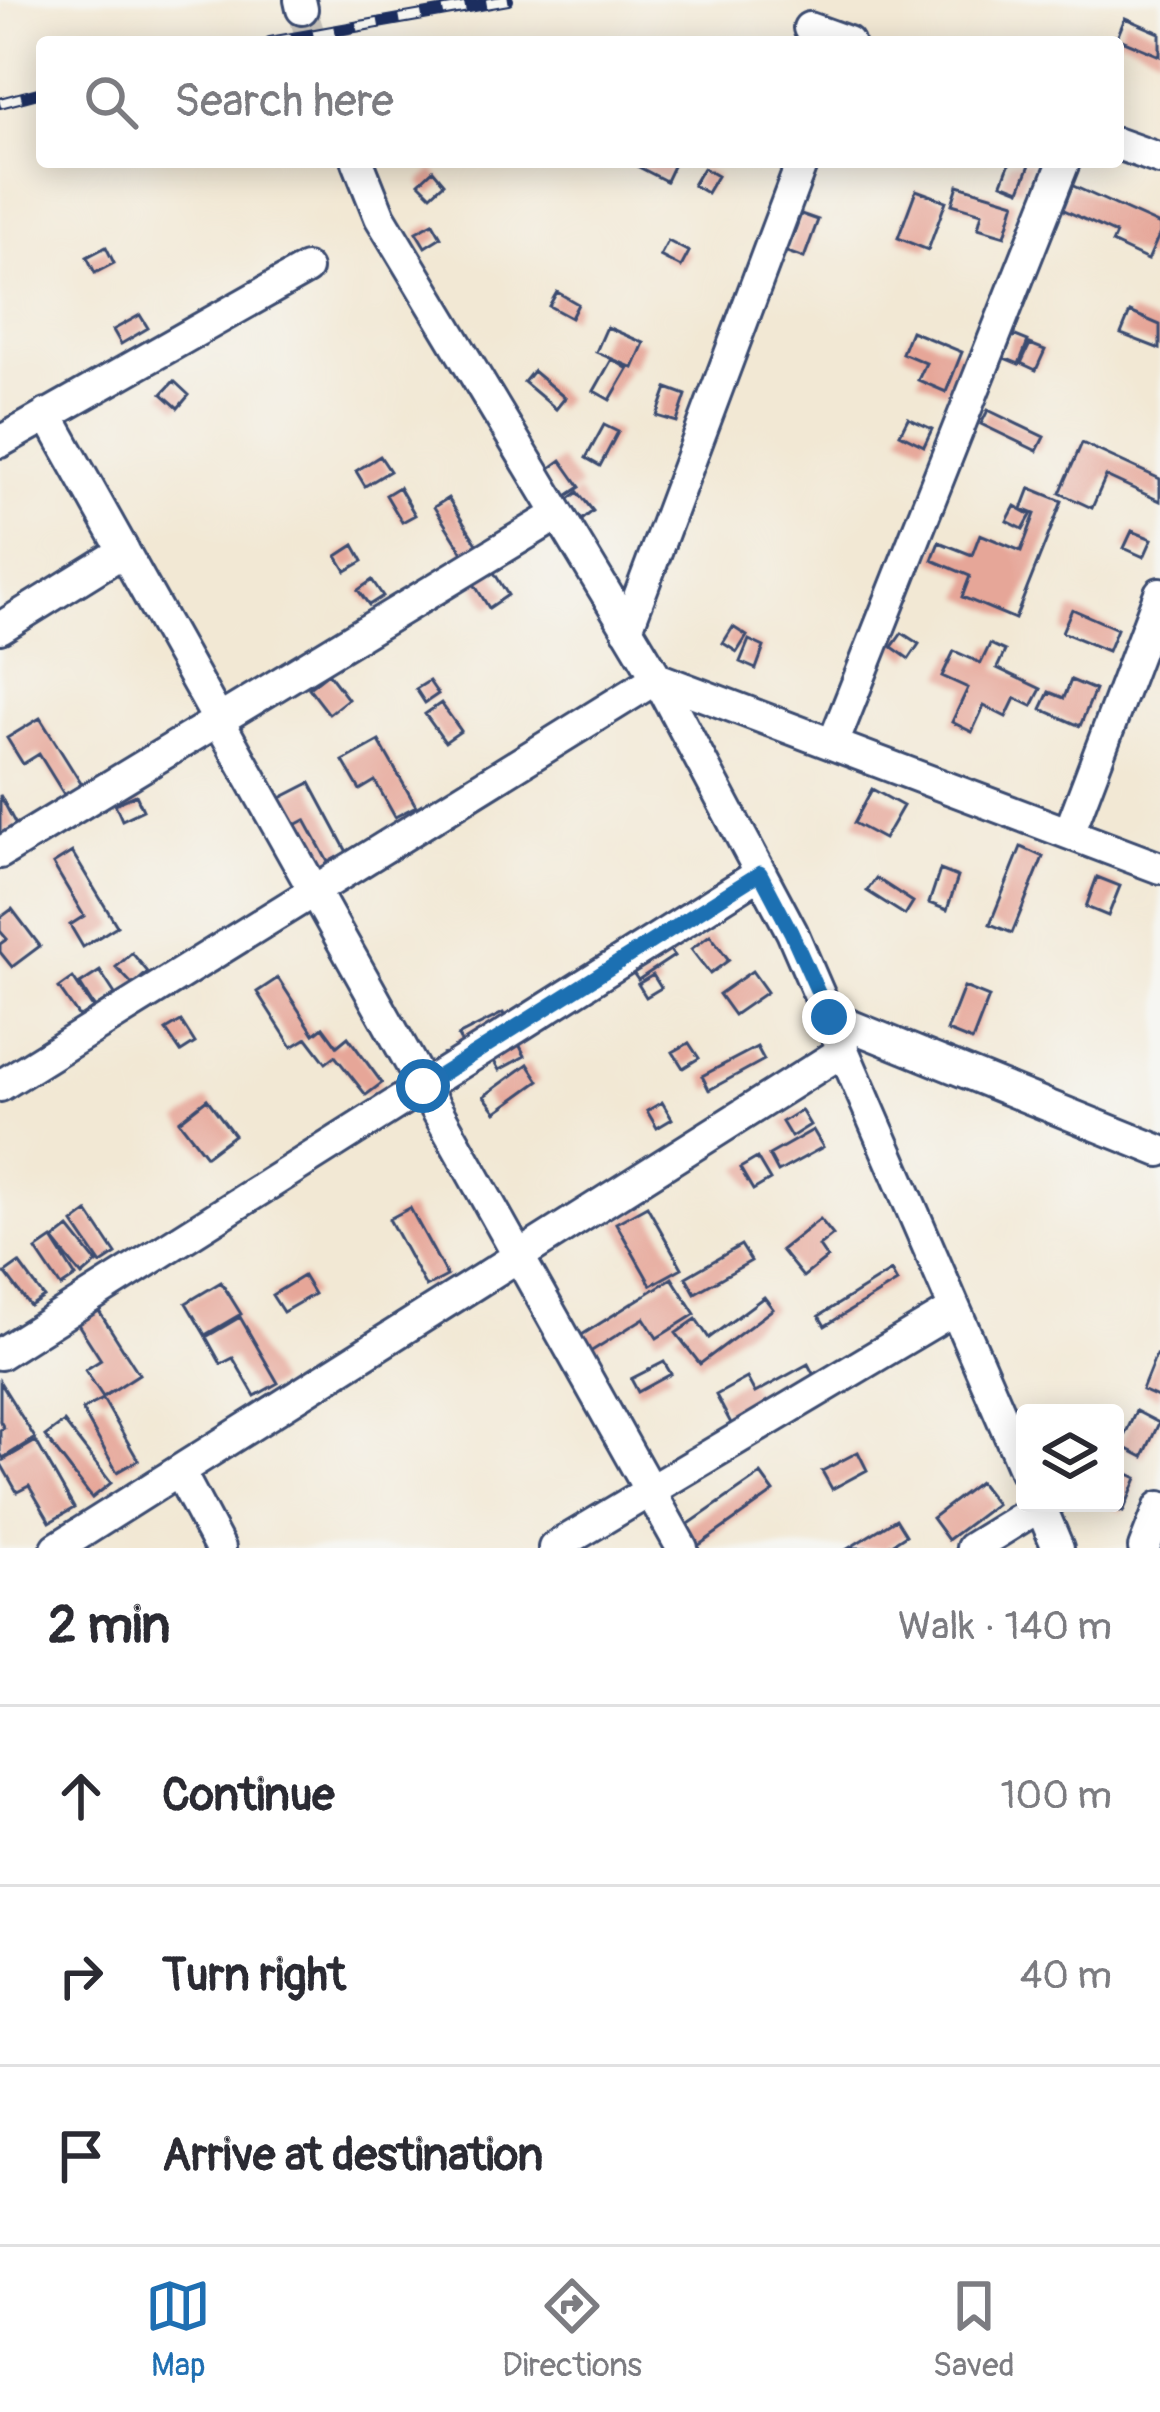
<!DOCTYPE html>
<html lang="en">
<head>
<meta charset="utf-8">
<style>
	:root { --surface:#fff; --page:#f7f7f7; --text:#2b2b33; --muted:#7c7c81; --line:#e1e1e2; --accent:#1f6fb2 }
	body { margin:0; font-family:Pangolin,sans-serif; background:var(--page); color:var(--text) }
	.controls { position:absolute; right:36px; bottom:36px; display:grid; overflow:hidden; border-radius:12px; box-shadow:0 6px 30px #0003 }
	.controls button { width:108px; height:108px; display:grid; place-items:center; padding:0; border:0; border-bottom:3px solid var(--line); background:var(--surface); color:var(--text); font:60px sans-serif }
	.stop { position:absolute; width:36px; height:36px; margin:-27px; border:9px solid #1f6fb2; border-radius:50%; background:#fff }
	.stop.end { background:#1f6fb2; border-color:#fff; box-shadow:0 3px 12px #0008 }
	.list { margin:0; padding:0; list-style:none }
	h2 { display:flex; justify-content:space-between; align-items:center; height:156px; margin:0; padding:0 48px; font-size:51px }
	h2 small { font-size:39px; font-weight:400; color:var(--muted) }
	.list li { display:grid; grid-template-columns:78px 1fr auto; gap:36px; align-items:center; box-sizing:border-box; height:180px; padding:0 48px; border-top:3px solid var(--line) }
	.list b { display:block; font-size:45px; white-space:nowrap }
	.list em { font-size:39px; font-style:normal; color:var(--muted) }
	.icon { flex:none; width:66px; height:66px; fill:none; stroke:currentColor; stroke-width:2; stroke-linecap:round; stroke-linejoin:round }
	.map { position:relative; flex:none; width:1160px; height:1548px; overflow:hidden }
	.search { position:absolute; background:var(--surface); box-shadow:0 6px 30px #0003; left:36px; right:36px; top:36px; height:132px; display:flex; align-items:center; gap:30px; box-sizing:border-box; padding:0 42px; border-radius:12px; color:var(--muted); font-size:45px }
	.sheet { height:696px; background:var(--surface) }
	nav { display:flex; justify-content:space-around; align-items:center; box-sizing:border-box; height:168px; border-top:3px solid var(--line); background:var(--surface); font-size:33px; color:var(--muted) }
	nav a { display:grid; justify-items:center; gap:6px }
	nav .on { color:var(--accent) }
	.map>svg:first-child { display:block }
</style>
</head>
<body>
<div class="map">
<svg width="1160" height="1548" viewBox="0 0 1160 1548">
	<rect width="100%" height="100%" fill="#f6f6f2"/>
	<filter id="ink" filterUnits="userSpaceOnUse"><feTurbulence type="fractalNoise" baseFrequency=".00833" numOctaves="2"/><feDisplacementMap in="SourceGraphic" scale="24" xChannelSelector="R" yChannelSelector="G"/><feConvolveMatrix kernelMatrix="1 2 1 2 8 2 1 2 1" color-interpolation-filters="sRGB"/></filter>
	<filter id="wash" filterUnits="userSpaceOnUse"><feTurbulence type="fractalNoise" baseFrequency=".004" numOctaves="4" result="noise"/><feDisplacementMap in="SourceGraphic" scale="48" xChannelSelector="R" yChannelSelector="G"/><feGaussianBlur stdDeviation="2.7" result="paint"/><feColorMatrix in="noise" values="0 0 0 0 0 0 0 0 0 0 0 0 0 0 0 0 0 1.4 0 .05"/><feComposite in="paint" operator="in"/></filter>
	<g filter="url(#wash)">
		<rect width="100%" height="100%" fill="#f2e8d4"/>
		<g id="blocks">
			<path fill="#e6a698" d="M 1125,18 L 1160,33 L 1160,56 L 1117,38 Z
				M 629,162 L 669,162 L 674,164 L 666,181 Z
				M 1010,162 L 1031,162 L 1020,190 L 1002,183 Z
				M 703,168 L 717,176 L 707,193 L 693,185 Z
				M 433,170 L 444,183 L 431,195 L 419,183 Z
				M 958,185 L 1015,202 L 1005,236 L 978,228 L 982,213 L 952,204 Z
				M 1071,185 L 1160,225 L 1160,233 L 1148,260 L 1112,243 L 1116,234 L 1060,208 Z
				M 916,190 L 946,201 L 928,250 L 898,238 Z
				M 801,214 L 818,220 L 804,258 L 787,252 Z
				M 433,223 L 441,237 L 425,247 L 416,232 Z
				M 668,241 L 689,252 L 681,267 L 660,256 Z
				M 106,247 L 114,263 L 95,273 L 87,257 Z
				M 557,292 L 578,304 L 571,318 L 549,306 Z
				M 1130,312 L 1160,325 L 1160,349 L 1121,334 Z
				M 140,315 L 148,328 L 121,344 L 113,330 Z
				M 607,327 L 644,343 L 633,368 L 596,352 Z
				M 911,331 L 962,352 L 946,392 L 918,380 L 926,363 L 902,353 Z
				M 1013,335 L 1028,341 L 1019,364 L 1004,358 Z
				M 1030,344 L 1045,350 L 1036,370 L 1021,363 Z
				M 612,359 L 628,369 L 610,400 L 594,391 Z
				M 533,371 L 565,398 L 556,409 L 524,382 Z
				M 174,381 L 189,395 L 178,408 L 162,394 Z
				M 667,388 L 686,395 L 677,422 L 657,416 Z
				M 988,410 L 1044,437 L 1037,451 L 981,424 Z
				M 908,418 L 932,429 L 924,446 L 900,434 Z
				M 604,425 L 618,432 L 600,466 L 586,458 Z
				M 1082,443 L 1160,479 L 1160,501 L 1106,476 L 1092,508 L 1060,493 Z
				M 380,456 L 390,471 L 365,486 L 356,471 Z
				M 561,460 L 580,487 L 565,497 L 546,471 Z
				M 399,487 L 415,515 L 402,522 L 386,495 Z
				M 1030,488 L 1062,501 L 1015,619 L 962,597 L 970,576 L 932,560 L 939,542 L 972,555 L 980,534 L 1021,551 L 1035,514 L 1022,509 Z
				M 578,492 L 593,511 L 582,520 L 566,501 Z
				M 448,498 L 487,560 L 473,569 L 434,507 Z
				M 1015,506 L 1031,515 L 1023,529 L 1007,521 Z
				M 1132,531 L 1152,539 L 1144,557 L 1124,548 Z
				M 354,545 L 363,561 L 346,571 L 337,556 Z
				M 488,563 L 508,595 L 489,608 L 469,576 Z
				M 372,580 L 383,596 L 369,605 L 358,590 Z
				M 1072,609 L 1117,629 L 1108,651 L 1062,632 Z
				M 733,627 L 747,636 L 737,652 L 723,643 Z
				M 902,633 L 919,644 L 909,659 L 892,647 Z
				M 749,640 L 764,647 L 756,669 L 740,662 Z
				M 990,644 L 1005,651 L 997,668 L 1041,689 L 1032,706 L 1015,698 L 1006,717 L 984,706 L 972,732 L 952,722 L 968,688 L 942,676 L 954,651 L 981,663 Z
				M 328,673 L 348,699 L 329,714 L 309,688 Z
				M 1071,680 L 1095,690 L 1080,726 L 1041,709 L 1049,692 L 1064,698 Z
				M 429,681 L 438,694 L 425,703 L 416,689 Z
				M 441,703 L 461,731 L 445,742 L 425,714 Z
				M 40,718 L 82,785 L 65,796 L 39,754 L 23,764 L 7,738 Z
				M 379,741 L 416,806 L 395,817 L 375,781 L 360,790 L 343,761 Z
				M 310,783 L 347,852 L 328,862 L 305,820 L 288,829 L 273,802 Z
				M 872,789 L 903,806 L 884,839 L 854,823 Z
				M 0,795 L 16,825 L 0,834 Z
				M 136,795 L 143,810 L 122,820 L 115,804 Z
				M 1021,847 L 1043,857 L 1012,933 L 990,924 Z
				M 72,852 L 117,926 L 83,947 L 70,925 L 84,916 L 53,864 Z
				M 940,870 L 958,877 L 947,910 L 929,903 Z
				M 1097,877 L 1120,886 L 1108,916 L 1086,907 Z
				M 876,878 L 913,902 L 905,915 L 867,891 Z
				M 12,909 L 40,946 L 12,967 L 0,952 L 0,944 L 7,939 L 0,931 L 0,918 Z
				M 710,935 L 729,960 L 710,974 L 691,949 Z
				M 663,940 L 674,956 L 638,980 L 627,964 Z
				M 132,953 L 148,972 L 133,985 L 116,967 Z
				M 100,971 L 115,994 L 95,1008 L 80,984 Z
				M 752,971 L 767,992 L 734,1015 L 719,994 Z
				M 653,975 L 661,988 L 646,997 L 638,984 Z
				M 73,978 L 93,1008 L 80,1018 L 59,988 Z
				M 278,978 L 314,1034 L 323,1027 L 337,1046 L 348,1037 L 382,1083 L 366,1095 L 335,1056 L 326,1063 L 307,1038 L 292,1047 L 257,992 Z
				M 964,987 L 989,997 L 972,1041 L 947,1031 Z
				M 503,1013 L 525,1056 L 499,1070 L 490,1054 L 472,1063 L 458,1036 Z
				M 181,1021 L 195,1043 L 181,1052 L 166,1030 Z
				M 689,1043 L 699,1058 L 683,1068 L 673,1052 Z
				M 757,1047 L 764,1060 L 709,1090 L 702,1076 Z
				M 528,1064 L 539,1081 L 496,1112 L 484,1096 Z
				M 207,1099 L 234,1135 L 206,1156 L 179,1121 Z
				M 662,1102 L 672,1119 L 657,1128 L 647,1111 Z
				M 801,1110 L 810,1125 L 791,1137 L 782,1122 Z
				M 813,1130 L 823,1147 L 778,1172 L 769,1155 Z
				M 757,1158 L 770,1180 L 753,1190 L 740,1168 Z
				M 647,1206 L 682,1268 L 651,1285 L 616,1223 Z
				M 410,1208 L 447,1276 L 426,1287 L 389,1219 Z
				M 88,1212 L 116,1254 L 101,1264 L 73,1223 Z
				M 820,1219 L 833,1235 L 819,1246 L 827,1258 L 803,1277 L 781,1250 Z
				M 69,1228 L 97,1263 L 82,1276 L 53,1240 Z
				M 52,1239 L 76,1277 L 61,1287 L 36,1250 Z
				M 741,1245 L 751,1261 L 695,1293 L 686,1277 Z
				M 19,1263 L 44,1297 L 30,1306 L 5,1273 Z
				M 891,1271 L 897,1282 L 825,1326 L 819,1316 Z
				M 303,1276 L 314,1294 L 283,1312 L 272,1295 Z
				M 672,1278 L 695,1314 L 657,1338 L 644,1318 L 579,1359 L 569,1343 Z
				M 221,1282 L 241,1314 L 205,1335 L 186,1303 Z
				M 764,1297 L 773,1309 L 700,1364 L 676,1333 L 696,1319 L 709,1338 Z
				M 97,1308 L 139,1374 L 103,1397 L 85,1370 L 101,1360 L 76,1321 Z
				M 240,1317 L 278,1383 L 255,1396 L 233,1358 L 221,1364 L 206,1337 Z
				M 1156,1355 L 1160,1357 L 1160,1398 L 1142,1390 Z
				M 664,1362 L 671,1374 L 638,1392 L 631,1379 Z
				M 808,1364 L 818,1383 L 734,1429 L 716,1395 L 747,1378 L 755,1393 Z
				M 0,1382 L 35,1438 L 3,1458 L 0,1453 L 0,1430 L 4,1428 L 0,1421 Z
				M 103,1399 L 138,1460 L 117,1472 L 82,1410 Z
				M 1136,1411 L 1159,1423 L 1143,1457 L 1120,1445 Z
				M 64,1422 L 111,1483 L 92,1498 L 45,1436 Z
				M 36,1441 L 74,1508 L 50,1522 L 29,1486 L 17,1492 L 0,1462 Z
				M 858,1452 L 867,1470 L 832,1489 L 822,1471 Z
				M 1115,1468 L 1137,1478 L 1123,1512 L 1101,1503 L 1115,1503 Z
				M 761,1474 L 774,1492 L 695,1548 L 680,1530 Z
				M 979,1482 L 996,1504 L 948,1540 L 932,1518 Z
				M 896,1519 L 906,1535 L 886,1548 L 849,1548 Z"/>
		</g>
	</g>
	<g filter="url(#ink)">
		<use href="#blocks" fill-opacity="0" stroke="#3b4b70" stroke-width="3"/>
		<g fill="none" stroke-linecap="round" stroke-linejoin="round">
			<path stroke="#c7c3bc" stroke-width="30" stroke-dasharray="30 15" stroke-linecap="butt" d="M 302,9 L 312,42"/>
			<defs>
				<path id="minor" d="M 300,0 L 302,9
					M 809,28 L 848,42
					M 1118,144 L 1160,159
					M 358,162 L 380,217 L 657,678 L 792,932 L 1025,1471
					M 47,414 L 682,1548
					M 0,442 L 306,269
					M 0,628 L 124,551
					M 627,629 L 802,162
					M 833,744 L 1064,162
					M 1069,833 L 1160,593
					M 0,853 L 557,515
					M 829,1017 L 1160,1151
					M 0,1086 L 657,678 L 1160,868
					M 0,1354 L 761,873
					M 179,1471 L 220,1548
					M 1039,1503 L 1058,1548
					M 57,1548 L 843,1051
					M 554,1548 L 955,1309
					M 972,1548 L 1040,1506
					M 1144,1548 L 1160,1507"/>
			</defs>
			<use href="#minor" stroke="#3b4b70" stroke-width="36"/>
			<use href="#minor" stroke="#fff" stroke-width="30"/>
			<defs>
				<path id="rail" d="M 270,42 L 508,0
					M 0,103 L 42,92"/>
			</defs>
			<use href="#rail" stroke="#1b2f5e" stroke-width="12"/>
			<use href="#rail" stroke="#f6f6f2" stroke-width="8" stroke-dasharray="22" stroke-linecap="butt"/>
		</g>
	</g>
	<g fill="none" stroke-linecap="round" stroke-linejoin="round" filter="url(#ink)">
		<path stroke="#1f6fb2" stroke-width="15" d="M 423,1086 L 760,873 L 791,932 L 829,1017"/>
	</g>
</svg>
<div class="controls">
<button><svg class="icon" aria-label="layers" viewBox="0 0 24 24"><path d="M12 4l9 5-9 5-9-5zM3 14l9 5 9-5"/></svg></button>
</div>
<div class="stop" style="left:423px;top:1086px"></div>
<div class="stop end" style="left:829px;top:1017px"></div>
<div class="search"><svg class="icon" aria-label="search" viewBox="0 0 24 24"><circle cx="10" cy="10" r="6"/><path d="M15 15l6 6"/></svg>Search here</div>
</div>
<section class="sheet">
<h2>2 min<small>Walk · 140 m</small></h2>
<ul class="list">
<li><svg class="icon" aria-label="ahead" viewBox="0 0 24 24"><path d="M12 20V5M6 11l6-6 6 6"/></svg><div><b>Continue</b></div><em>100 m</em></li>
<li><svg class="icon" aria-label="right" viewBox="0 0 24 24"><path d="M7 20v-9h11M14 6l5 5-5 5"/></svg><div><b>Turn right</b></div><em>40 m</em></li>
<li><svg class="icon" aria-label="arrive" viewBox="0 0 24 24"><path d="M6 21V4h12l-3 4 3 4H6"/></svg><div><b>Arrive at destination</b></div></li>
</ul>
</section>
<nav>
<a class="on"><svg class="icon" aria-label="map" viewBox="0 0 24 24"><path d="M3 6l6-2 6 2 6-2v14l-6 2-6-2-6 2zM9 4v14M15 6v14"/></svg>Map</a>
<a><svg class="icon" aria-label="directions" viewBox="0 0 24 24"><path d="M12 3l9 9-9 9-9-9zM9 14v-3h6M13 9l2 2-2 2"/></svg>Directions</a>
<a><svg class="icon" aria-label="saved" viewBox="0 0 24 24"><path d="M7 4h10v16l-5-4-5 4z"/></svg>Saved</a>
</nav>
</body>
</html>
